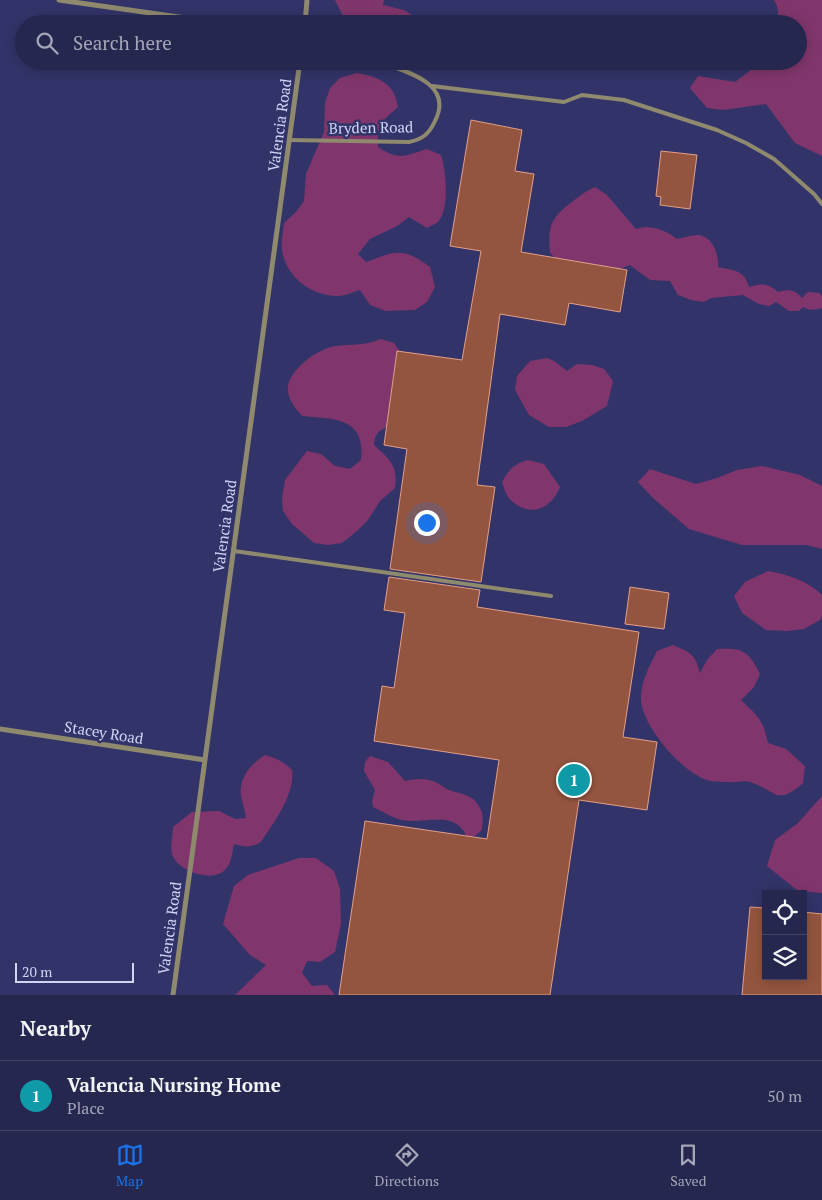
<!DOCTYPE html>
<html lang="en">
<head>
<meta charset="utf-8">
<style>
	:root { --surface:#26274f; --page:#2e2f56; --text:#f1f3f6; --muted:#a4a5b7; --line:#424466; --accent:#1a73e8 }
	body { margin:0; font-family:"PT Serif",serif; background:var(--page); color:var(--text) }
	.controls { position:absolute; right:15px; bottom:15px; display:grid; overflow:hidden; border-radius:0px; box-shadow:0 2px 12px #0003 }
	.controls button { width:45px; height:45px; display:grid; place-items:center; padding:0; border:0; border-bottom:1px solid var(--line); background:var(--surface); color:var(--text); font:25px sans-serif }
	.scale { position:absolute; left:15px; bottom:12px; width:119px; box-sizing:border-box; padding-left:5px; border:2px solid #d0d4f5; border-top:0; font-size:14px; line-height:18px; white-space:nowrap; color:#d0d4f5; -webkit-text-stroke:4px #323469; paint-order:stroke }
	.you { position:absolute; left:426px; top:522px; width:18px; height:18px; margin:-12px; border:4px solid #fff; border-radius:50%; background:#1a73e8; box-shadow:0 0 0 8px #1a73e833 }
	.badge { display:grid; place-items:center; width:32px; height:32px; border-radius:50%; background:var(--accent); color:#fff; font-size:16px; font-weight:700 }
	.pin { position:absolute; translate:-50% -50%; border:2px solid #fff; box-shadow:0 1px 5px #0006 }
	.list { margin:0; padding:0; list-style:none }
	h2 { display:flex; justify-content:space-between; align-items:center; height:65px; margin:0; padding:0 20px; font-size:21px }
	h2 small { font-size:16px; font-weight:400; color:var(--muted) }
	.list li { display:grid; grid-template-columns:32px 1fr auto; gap:15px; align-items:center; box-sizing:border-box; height:70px; padding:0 20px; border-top:1px solid var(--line) }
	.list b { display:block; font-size:19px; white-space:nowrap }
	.list p { margin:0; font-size:16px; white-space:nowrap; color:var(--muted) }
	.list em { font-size:16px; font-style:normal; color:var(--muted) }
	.icon { flex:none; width:28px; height:28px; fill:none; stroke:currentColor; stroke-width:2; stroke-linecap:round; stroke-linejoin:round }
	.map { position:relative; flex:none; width:822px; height:995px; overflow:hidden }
	.search { position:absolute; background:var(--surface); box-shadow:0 2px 12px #0003; left:15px; right:15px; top:15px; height:55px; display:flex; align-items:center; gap:12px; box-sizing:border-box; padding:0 18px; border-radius:28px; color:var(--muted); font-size:19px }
	.sheet { height:135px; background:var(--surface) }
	nav { display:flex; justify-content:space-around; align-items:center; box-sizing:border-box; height:70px; border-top:1px solid var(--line); background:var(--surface); font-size:14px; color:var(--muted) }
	nav a { display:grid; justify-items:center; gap:2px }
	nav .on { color:var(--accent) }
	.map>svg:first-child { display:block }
</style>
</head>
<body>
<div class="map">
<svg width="822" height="995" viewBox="0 0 822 995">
	<rect width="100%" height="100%" fill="#323469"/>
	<path fill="#80366c" d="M 335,0 L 384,0 L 383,5 L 404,10 L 420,20 L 420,24 L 347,24 Z
		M 774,0 L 822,0 L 822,156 L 795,143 L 766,104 L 723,110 L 707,108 L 690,88 L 698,76 L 735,82 L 756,66 L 758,61 L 798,61 L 798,24 L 776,24 C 780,18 778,5 774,0 Z
		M 356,73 C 377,76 395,83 398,107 C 381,122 377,124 378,147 C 400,161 404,156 427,149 L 441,155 C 446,171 450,208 438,222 C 435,224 430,226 427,228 L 409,217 L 397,226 L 370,239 L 358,254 L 366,262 C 396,251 403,247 430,267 L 435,287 L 427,302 L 415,310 L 386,311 L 370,305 L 360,290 C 353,292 345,296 338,296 C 311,296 286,277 282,250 C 281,242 283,232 284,223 L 296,212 L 304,201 L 306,174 L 324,132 L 325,103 L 330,88 L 340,78 Z
		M 595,187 L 607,195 L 636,229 C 652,224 665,230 677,239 C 683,238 692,235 698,235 C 713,236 719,255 718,267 C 734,271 744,269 749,287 C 762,283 768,283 778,292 C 789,289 794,289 802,298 L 808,292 L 819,293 L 822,296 L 822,308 C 815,310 810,311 803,307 L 799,311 L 789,311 L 776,302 L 769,306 L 759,304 L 743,295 L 711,298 L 704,302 L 691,300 L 678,295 L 670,281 L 650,280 L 630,265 L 612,272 L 568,270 L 550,253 C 548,227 550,218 572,202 C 579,196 586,191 595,187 Z
		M 381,339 L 394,343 L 406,360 L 393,424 C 381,430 375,431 374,445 C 390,460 398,465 395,488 L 380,501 L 368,520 L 357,531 L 342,543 L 328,545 L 314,543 L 292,524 L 283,511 L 282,498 L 285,480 L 307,451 L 321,454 L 335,466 L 350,469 L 361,460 C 366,417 334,419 302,416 C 297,410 289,401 288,392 C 285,372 317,349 335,346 C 352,344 364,346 381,339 Z
		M 547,358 L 554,361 L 567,371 L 577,364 L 592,365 L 604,369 L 613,381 L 607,406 L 582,421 L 566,427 L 549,427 L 529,415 L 515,390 L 517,376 L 530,361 Z
		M 528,460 L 544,464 L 560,487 C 550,512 526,518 508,497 C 505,493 504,486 502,482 C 509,469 514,464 528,460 Z
		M 762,466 L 800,475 L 822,486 L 822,549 L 807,545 L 742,545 L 689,529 L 653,498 L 638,482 L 650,469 L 696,484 L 717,478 L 737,470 Z
		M 768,571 C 789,575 806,580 822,595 L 822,616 L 820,620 L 804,629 L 787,631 L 766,630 L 742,613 L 734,596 L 745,582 Z
		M 673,645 C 691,653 695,654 700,673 L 707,660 L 717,649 C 743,648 748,650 760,674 L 754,687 L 741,700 C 758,716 763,720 768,743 L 786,749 L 805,766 L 803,783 C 776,807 776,790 750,782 C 744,780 737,783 731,782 C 723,782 711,782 704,779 C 680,769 644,728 641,701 C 640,683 649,667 657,651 Z
		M 265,755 C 276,758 284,762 292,770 C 295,795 274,822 261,842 C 251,848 245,847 234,844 C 232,853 232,863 225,870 C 212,883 177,871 172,854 C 170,847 173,834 173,827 L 192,812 L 219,811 L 235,819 L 246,818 C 245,810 242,802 241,795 C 239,777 251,764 265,755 Z
		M 370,756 L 388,762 L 405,781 C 416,778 430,778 439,784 C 443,786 446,789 449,790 C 463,795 474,794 481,810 C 484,815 482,824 482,830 L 475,836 L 467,837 C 454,808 424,825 402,820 C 392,818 382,811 373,807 L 372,801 L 375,790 L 364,771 L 365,762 Z
		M 822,796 L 822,893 L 798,891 L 767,866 L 775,840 L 798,823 Z
		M 299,858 L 316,858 L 334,871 L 340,889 L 341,924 L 335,952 L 320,962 L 307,961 L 302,973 L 312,986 L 327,985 L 335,995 L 235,995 L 266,965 L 250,955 L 223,924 L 234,886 L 248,875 Z"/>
	<path fill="#945540" stroke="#e59f87" d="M 471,120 L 522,130 L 515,171 L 534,174 L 521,252 L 627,270 L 620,312 L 569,303 L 565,325 L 500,314 L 477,485 L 495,487 L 481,582 L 390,569 L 407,449 L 384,445 L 397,351 L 462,360 L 481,251 L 450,246 Z
		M 661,151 L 697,155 L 690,209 L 660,205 L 661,197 L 656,196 Z
		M 389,577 L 480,590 L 477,607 L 639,632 L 623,737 L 657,742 L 647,810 L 579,800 L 550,995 L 339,995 L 365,821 L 487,839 L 499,760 L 374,741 L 382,686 L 394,688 L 405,613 L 384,610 Z
		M 630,587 L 669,593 L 664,629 L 625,624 Z
		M 750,907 L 766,908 L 766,976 L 803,976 L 803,912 L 822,914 L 822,995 L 742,995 Z"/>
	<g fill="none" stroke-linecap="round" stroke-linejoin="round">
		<path stroke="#8f8a6e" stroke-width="4" d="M 432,86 L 564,102 L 582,95 L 624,100 L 717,130 L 746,143 L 774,159 L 814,194 L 822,204
			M 289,140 L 409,142 C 423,139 429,134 435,121 C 455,82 403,71 377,61
			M 234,551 L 551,596"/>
		<path stroke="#8f8a6e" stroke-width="5" d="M 59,0 L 228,24
			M 305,24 L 307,0
			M 0,729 L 205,760
			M 173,995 L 300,61"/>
	</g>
	<g text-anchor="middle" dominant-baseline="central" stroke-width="5" stroke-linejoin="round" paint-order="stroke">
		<g font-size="15" fill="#d0d4f5" stroke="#323469">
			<text transform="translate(279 125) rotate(-82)">Valencia Road</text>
			<text transform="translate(371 127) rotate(-1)">Bryden Road</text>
			<text transform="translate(224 526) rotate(-82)">Valencia Road</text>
			<text transform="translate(104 732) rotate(9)">Stacey Road</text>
			<text transform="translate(169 928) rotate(-82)">Valencia Road</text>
		</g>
	</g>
</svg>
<div class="controls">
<button><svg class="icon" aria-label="locate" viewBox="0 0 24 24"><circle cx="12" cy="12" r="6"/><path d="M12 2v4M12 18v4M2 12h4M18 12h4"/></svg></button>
<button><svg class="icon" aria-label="layers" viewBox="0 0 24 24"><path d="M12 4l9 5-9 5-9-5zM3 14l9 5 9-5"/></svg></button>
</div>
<div class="scale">20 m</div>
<div class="you"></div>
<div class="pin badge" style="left:574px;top:780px;background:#0f9aa8">1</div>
<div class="search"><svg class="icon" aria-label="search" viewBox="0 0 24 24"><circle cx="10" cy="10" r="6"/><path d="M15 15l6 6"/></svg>Search here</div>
</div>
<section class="sheet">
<h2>Nearby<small></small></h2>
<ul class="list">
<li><span class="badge" style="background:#0f9aa8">1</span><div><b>Valencia Nursing Home</b><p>Place</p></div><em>50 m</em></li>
</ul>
</section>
<nav>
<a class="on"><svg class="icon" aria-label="map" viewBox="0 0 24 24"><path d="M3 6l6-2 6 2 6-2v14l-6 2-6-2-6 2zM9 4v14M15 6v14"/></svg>Map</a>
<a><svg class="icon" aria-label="directions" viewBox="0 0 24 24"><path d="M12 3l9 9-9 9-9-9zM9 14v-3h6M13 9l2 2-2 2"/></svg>Directions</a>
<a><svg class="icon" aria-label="saved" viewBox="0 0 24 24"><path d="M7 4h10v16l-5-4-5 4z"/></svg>Saved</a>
</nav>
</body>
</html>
